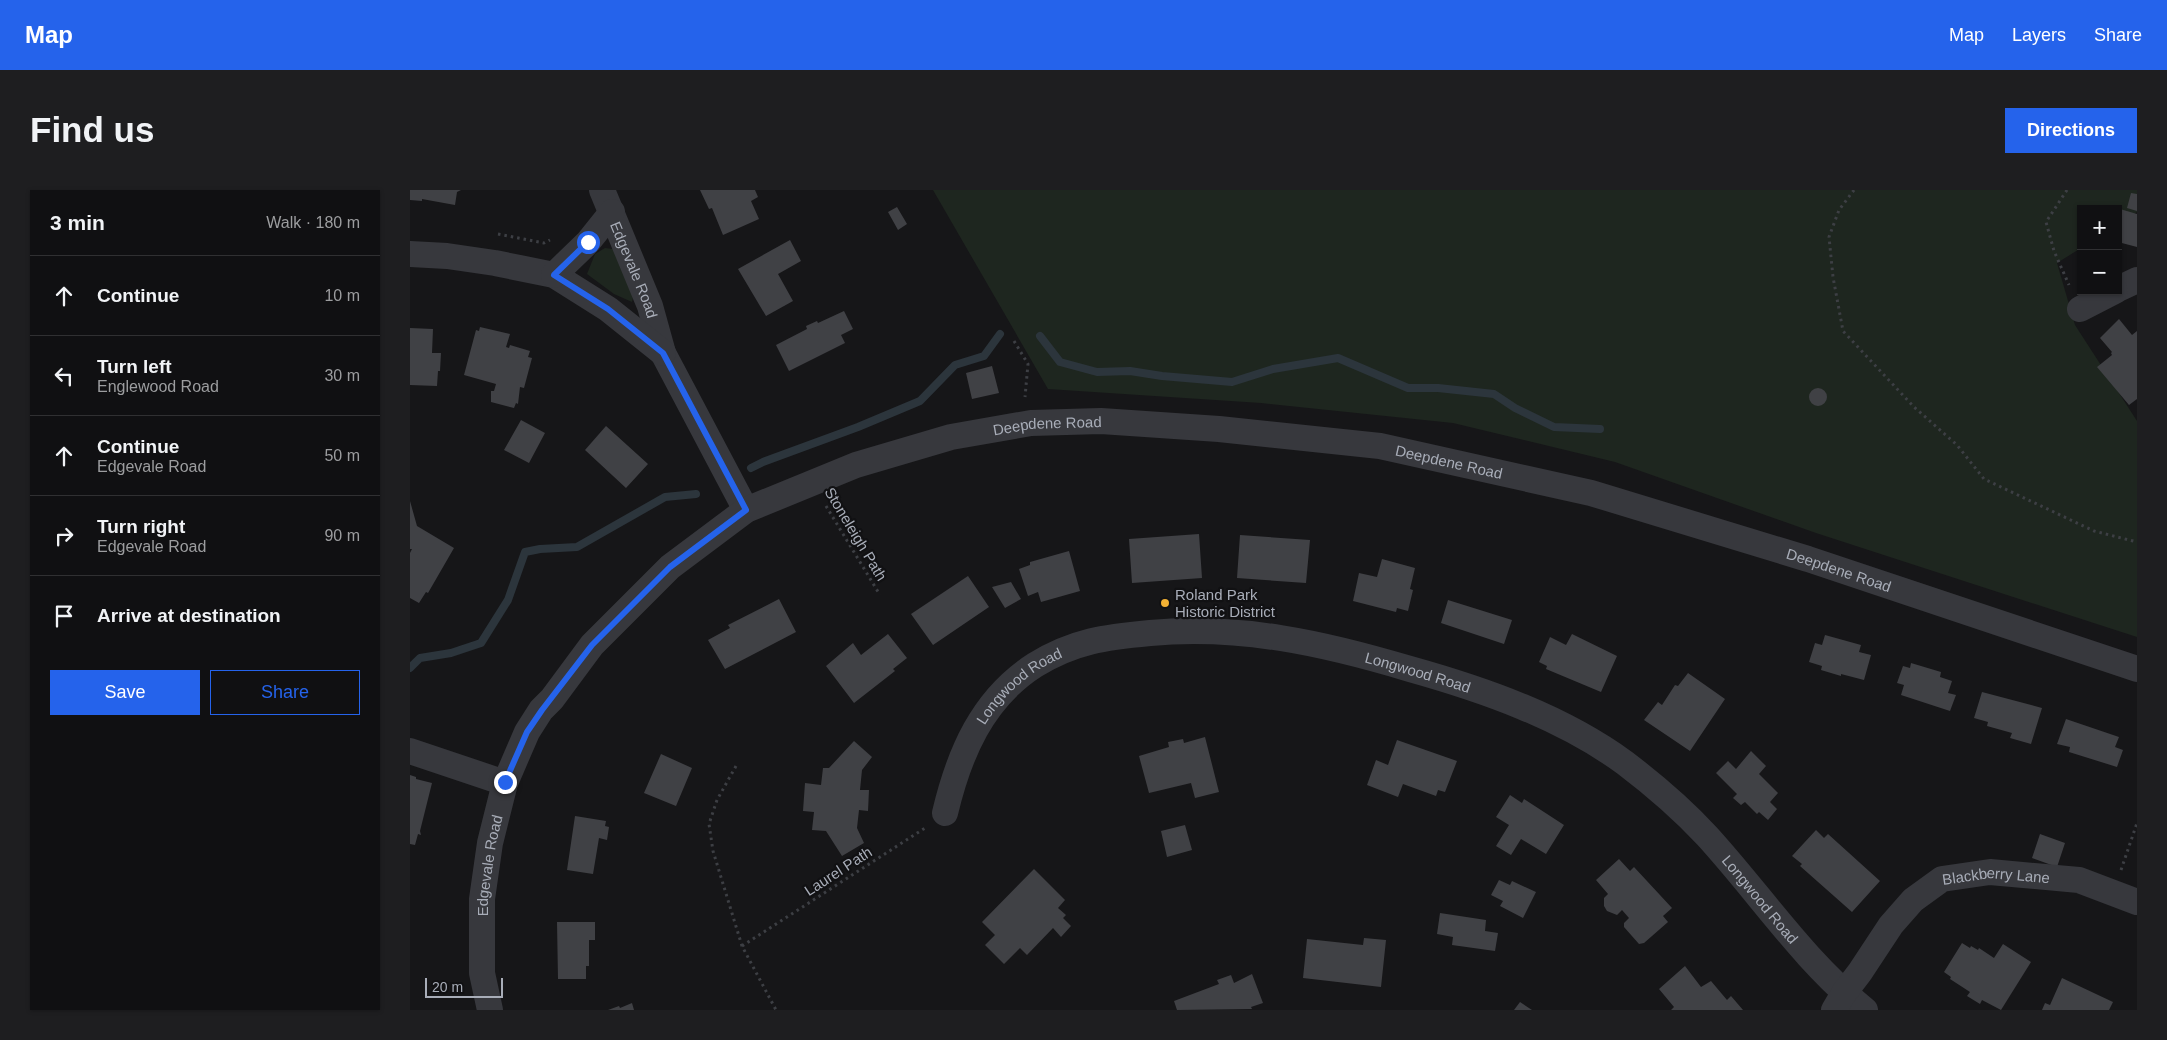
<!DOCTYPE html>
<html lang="en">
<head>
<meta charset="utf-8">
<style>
	:root { --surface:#101012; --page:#1e1e20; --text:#f1f3f6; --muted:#9c9d9f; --line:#303032; --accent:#2563eb }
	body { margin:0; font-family:Helvetica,sans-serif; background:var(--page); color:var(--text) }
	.controls { position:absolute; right:15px; top:15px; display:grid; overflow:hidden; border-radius:0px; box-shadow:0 1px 4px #0004 }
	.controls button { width:45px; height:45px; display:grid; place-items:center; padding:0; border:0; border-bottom:1px solid var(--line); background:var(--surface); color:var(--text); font:25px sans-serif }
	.scale { position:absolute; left:15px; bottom:12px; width:78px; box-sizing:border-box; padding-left:5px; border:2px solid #a8adb8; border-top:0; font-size:14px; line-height:18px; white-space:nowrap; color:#a8adb8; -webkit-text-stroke:4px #111113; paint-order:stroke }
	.stop { position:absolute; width:15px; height:15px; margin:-11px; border:4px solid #2563eb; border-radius:50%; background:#fff }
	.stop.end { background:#2563eb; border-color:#fff; box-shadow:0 1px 5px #0008 }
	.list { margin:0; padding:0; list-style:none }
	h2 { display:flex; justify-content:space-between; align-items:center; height:65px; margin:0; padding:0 20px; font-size:21px }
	h2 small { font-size:16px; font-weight:400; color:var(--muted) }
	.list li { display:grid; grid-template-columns:32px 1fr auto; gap:15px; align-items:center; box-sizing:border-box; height:80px; padding:0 20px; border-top:1px solid var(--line) }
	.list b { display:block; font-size:19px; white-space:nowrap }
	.list p { margin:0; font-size:16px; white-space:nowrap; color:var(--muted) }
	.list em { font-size:16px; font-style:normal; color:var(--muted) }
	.actions { display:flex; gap:10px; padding:15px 20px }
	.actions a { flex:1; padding:11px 0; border:1px solid var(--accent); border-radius:0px; text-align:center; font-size:18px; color:var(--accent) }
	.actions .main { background:var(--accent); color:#fff }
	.icon { flex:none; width:28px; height:28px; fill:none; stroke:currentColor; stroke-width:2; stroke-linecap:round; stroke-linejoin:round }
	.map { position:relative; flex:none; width:1727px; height:820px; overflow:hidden; border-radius:0px }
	header { display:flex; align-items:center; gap:30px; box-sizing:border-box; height:70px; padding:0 25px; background:var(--accent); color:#fff }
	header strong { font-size:24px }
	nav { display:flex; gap:28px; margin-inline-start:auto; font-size:18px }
	.intro { display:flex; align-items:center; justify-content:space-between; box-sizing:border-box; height:120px; padding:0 30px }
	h1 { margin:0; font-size:35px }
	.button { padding:12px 22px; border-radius:0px; background:var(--accent); color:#fff; font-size:18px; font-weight:700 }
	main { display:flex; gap:30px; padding:0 30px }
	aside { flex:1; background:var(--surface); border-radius:0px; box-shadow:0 1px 4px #0004 }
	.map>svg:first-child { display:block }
</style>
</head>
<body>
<header>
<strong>Map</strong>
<nav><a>Map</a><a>Layers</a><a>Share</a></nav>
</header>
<div class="intro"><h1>Find us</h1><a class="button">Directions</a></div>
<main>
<aside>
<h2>3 min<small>Walk · 180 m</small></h2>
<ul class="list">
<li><svg class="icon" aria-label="ahead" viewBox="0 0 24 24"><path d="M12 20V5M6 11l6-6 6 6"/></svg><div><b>Continue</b></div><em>10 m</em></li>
<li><svg class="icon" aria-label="left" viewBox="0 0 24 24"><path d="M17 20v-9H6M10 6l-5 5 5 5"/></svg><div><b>Turn left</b><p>Englewood Road</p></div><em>30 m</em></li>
<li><svg class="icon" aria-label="ahead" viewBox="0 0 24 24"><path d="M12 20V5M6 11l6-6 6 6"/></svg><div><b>Continue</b><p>Edgevale Road</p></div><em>50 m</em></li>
<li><svg class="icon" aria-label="right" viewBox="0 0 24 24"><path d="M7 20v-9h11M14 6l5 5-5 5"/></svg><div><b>Turn right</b><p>Edgevale Road</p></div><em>90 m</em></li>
<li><svg class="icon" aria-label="arrive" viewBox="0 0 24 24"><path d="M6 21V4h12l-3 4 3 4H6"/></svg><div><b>Arrive at destination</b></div></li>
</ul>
<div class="actions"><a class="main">Save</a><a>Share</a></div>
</aside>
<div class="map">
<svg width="1727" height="820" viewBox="0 0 1727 820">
	<rect width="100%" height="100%" fill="#161618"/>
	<path fill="#1e261f" d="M 523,0 L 1727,0 L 1727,22 L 1708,34 L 1708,19 L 1671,19 L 1671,58 L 1647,73 L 1665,135 L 1727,231 L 1727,447 L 1406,343 L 1205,272 L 1043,233 L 851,213 L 638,199 Z
		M 195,58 L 203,59 L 224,102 L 222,112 L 204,104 L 177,84 L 185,64 Z"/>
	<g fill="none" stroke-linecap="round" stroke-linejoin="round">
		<path stroke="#2c353c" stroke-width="8" d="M 630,146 L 650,172 L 687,182 L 720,181 L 752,186 L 822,192 L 863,179 L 928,168 L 998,198 L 1028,198 L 1084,204 L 1105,218 L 1144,237 L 1190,239
			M 341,278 L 353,272 L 448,237 L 510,211 L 545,175 L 574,166 L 590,144
			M 0,478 L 10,468 L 41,463 L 71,453 L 98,410 L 115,362 L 130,359 L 167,357 L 255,307 L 286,304"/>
	</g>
	<path fill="#404145" d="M 0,0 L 51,0 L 47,2 L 45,15 L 12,9 L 12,11 L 0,10 Z
		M 290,0 L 345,0 L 348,7 L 341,11 L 349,29 L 313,45 L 302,18 L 299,19 Z
		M 1721,3 L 1727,4 L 1727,21 L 1717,18 Z
		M 487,17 L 497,34 L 488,40 L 478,22 Z
		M 1710,19 L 1727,24 L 1727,57 L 1708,52 Z
		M 380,50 L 391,71 L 368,84 L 383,111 L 356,126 L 328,79 Z
		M 434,121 L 443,139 L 431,145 L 435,153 L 379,181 L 366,155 L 397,139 L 396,136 L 407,131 L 408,133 Z
		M 1709,129 L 1722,145 L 1727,141 L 1727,209 L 1719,215 L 1687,177 L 1702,165 L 1701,163 L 1702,162 L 1690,148 Z
		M 70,137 L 100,144 L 96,157 L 99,158 L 100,155 L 120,161 L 118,167 L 122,168 L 114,198 L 110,197 L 108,214 L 106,213 L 104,218 L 81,212 L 81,201 L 84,201 L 86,194 L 54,185 L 66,140 L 69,141 Z
		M 0,138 L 23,139 L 22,163 L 31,163 L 30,181 L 28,181 L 27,196 L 0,195 Z
		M 582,176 L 589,203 L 562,209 L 556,183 Z
		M1399 207a9 9 0 1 1 18 0a9 9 0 1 1-18 0Z
		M 111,230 L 135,243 L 119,273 L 94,260 Z
		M 196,236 L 238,274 L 216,298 L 175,260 Z
		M 0,311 L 7,336 L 44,358 L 18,403 L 16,402 L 9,413 L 0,408 L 0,363 L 2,359 L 0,359 Z
		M 789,344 L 792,388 L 722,393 L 719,349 Z
		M 830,345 L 900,350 L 896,393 L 827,388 Z
		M 659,361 L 670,401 L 631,412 L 628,402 L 618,406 L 609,379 L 620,375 L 620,372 Z
		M 972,369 L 1005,378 L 1000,399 L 1003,400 L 998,421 L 987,418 L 986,422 L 943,411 L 949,383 L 967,387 Z
		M 558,386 L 579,417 L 523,455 L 501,424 Z
		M 601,392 L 611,409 L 595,418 L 582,397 Z
		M 369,409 L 386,442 L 315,479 L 298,450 L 320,438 L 318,435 Z
		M 1038,410 L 1102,430 L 1094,454 L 1031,433 Z
		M 478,444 L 497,468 L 483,479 L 485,481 L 444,513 L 416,476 L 443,453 L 451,465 Z
		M 1162,444 L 1207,466 L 1191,502 L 1136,479 L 1137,476 L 1129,472 L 1140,447 L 1156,455 Z
		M 1415,445 L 1451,455 L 1449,462 L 1461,465 L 1454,490 L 1431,484 L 1431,486 L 1411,480 L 1412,476 L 1399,472 L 1405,453 L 1412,455 Z
		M 1501,473 L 1531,482 L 1530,487 L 1542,491 L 1538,503 L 1546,505 L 1540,521 L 1491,505 L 1494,495 L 1487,493 L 1493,476 L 1500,478 Z
		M 1278,483 L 1315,509 L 1280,561 L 1234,530 L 1248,512 L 1252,515 L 1265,495 L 1268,496 Z
		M 1572,502 L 1632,518 L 1621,554 L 1600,548 L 1602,543 L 1577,536 L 1578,532 L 1564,528 Z
		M 1656,529 L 1709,547 L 1705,557 L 1713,560 L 1707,577 L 1659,562 L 1660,557 L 1647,554 Z
		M 795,547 L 809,602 L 785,608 L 781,593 L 739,603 L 729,566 L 759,557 L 758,552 L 773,549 L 774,553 Z
		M 987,550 L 1047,571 L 1035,602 L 1028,600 L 1026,606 L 993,594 L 988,607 L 957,595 L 966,570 L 978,575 Z
		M 444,551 L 462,567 L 452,580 L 450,600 L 459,600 L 458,621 L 449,620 L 447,638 L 454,653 L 432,666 L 416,641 L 402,640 L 404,622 L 393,621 L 395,593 L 411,595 L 413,578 L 419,578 Z
		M 1341,561 L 1356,576 L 1349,584 L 1368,603 L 1360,612 L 1367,619 L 1358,630 L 1349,622 L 1347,624 L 1335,612 L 1331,615 L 1323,608 L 1327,604 L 1306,583 L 1318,571 L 1326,579 Z
		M 251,564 L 282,578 L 266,616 L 234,603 Z
		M 0,585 L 6,587 L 6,589 L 22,593 L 10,641 L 11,645 L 8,644 L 5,655 L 0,654 Z
		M 1100,605 L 1112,613 L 1114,609 L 1154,635 L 1136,664 L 1111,649 L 1101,665 L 1086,656 L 1099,635 L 1086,627 Z
		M 165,626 L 196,631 L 195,636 L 199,637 L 197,650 L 189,648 L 183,684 L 157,680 Z
		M 775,635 L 782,660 L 757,667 L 751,641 Z
		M 1406,640 L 1414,648 L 1418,644 L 1470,691 L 1442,722 L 1390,676 L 1392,674 L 1382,666 Z
		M 1630,644 L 1655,653 L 1647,677 L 1622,668 Z
		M 1209,669 L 1220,681 L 1224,677 L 1262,718 L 1253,726 L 1258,732 L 1234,753 L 1229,754 L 1214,737 L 1214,733 L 1219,728 L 1212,720 L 1207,725 L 1197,721 L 1194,716 L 1194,708 L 1198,704 L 1186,690 Z
		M 624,679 L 655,710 L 648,718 L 656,725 L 653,728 L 661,736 L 651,747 L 643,738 L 617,765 L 610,758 L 594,774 L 575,755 L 585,745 L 572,732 Z
		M 1089,690 L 1100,695 L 1102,691 L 1126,702 L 1113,728 L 1090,716 L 1093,711 L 1081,705 Z
		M 1030,723 L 1076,730 L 1075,741 L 1088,743 L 1085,761 L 1042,755 L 1043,747 L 1027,744 Z
		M 147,732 L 185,732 L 185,750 L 179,750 L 179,776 L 176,776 L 176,789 L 148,789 Z
		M 954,748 L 976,750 L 971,797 L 893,788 L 897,749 L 953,755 Z
		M 1552,753 L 1560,758 L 1561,756 L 1568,760 L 1569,758 L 1584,768 L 1593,754 L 1621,772 L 1591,820 L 1572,810 L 1570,814 L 1557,806 L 1560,802 L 1540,789 L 1541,787 L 1534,782 Z
		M 1275,776 L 1291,797 L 1301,791 L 1317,810 L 1321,806 L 1333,820 L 1261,820 L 1264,817 L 1249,799 Z
		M 842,784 L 853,813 L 841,817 L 842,819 L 767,820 L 764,811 L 809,794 L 807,790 L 821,785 L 824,793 Z
		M 1652,788 L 1703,812 L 1699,820 L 1632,820 L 1635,813 L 1640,815 Z
		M 1110,812 L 1122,820 L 1104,820 Z
		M 222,813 L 224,820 L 198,820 L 209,816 L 210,818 Z"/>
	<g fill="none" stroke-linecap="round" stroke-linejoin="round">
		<path stroke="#3d3f44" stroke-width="3" stroke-dasharray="2.5 4" stroke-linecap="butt" d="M 1444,0 L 1429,20 L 1419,47 L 1423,87 L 1433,141 L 1504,217 L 1547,255 L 1574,289 L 1684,341 L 1727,352
			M 1657,0 L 1636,32 L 1644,61 L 1659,95
			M 88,44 L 134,53 L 140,50
			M 604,151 L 618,174 L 615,207
			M 416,316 L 470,405
			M 326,576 L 307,610 L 299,634 L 303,661 L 332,756 L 366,820
			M 1711,680 L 1727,633
			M 332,756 L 515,638"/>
		<g stroke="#37383d" stroke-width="26">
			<path id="s1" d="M 192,0 L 240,116 L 253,163 L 336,320"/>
			<path d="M 0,64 L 37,66 L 85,73 L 144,85 L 198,119 L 253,163"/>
			<path d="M 144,85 L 178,52 L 202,22"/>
			<path d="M 1708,99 L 1727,90"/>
			<path d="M 1670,119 L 1705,101"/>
			<path d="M 0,561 L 95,593"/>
			<path id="s2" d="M 535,623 C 549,564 572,509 625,475 C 664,451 696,447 740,443 C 832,435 913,453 1000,479 C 1075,500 1152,527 1215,573 C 1244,595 1272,619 1297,646 C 1350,704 1393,770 1455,820"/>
			<path id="s3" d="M 80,820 L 72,783 L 72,709 L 80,653 L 95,593 L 117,542 L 131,520 L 142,509 L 182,455 L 260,377 L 336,320 L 446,275 L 541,247 L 621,233 L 691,231 L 809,239 L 970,256 L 1181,303 L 1398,369 L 1727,479"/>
			<path id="s4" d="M 1424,820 L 1434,803 L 1450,782 L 1481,735 L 1503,710 L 1532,689 L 1580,682 L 1669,690 L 1727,712"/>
		</g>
	</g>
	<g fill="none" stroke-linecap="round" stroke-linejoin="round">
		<path stroke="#2563eb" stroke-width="6" d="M 95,592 L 117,542 L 132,520 L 182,455 L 260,377 L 336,320 L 253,163 L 198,119 L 144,85 L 178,52"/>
	</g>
	<circle fill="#f2b134" stroke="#111113" stroke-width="2" cx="755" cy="413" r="5"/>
	<g text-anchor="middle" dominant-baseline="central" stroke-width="4.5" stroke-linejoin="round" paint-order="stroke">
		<g font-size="15" fill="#a8adb8" stroke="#111113">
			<text stroke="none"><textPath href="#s1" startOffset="86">Edgevale Road</textPath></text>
			<text stroke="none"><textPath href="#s3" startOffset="915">Deepdene Road</textPath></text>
			<text stroke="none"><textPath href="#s3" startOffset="1320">Deepdene Road</textPath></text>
			<text transform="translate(446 344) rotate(59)">Stoneleigh Path</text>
			<text stroke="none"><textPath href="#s3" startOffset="1725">Deepdene Road</textPath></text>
			<text stroke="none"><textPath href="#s2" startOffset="571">Longwood Road</textPath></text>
			<text stroke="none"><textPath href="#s2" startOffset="152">Longwood Road</textPath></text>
			<text stroke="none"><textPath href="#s3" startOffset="146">Edgevale Road</textPath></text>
			<text transform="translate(428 681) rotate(-33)">Laurel Path</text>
			<text stroke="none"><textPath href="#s4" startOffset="226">Blackberry Lane</textPath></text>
			<text stroke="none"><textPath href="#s2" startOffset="991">Longwood Road</textPath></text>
		</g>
		<g font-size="15" fill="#a8adb8" stroke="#111113" text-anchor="start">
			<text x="765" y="404">Roland Park<tspan x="765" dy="17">Historic District</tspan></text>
		</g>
	</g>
</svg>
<div class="controls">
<button>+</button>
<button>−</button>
</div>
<div class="scale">20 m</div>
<div class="stop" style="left:178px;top:52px"></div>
<div class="stop end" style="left:95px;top:592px"></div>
</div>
</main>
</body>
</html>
